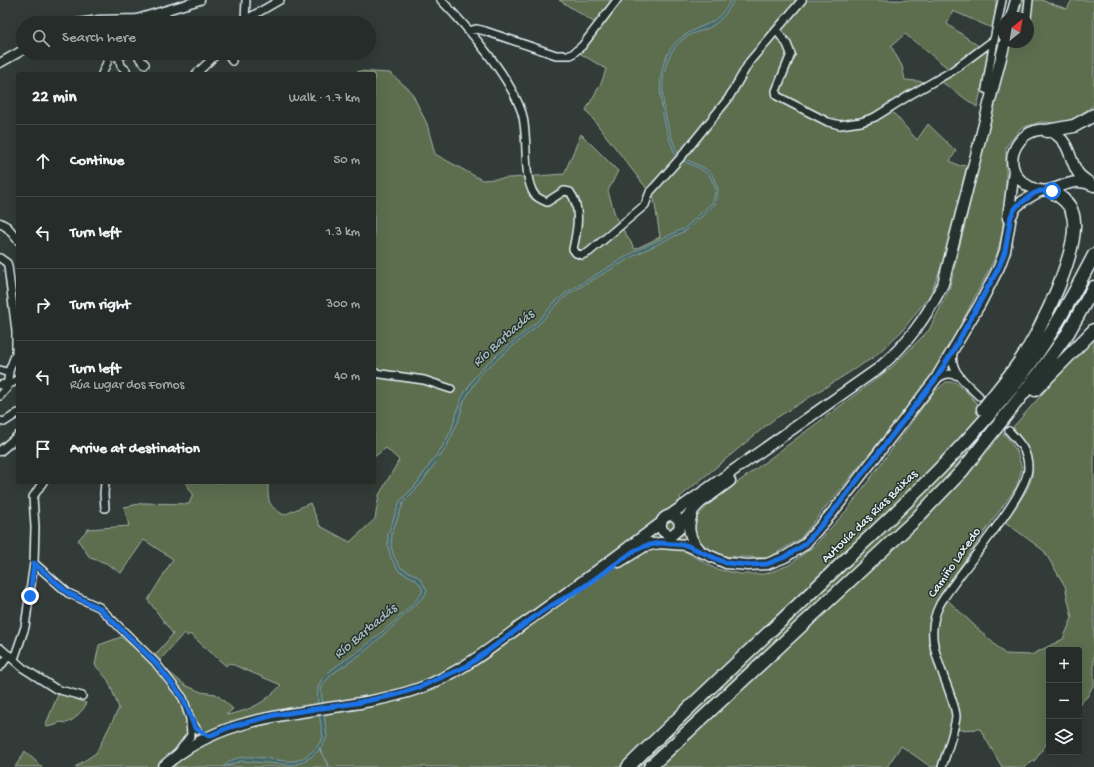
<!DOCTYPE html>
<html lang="en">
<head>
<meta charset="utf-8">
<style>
	:root { --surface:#262c29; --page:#2e3431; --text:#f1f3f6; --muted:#a4a7a8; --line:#424846 }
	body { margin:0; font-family:"Gochi Hand",sans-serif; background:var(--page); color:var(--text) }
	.controls { position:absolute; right:12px; bottom:12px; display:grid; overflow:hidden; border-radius:4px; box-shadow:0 4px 16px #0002 }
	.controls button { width:36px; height:36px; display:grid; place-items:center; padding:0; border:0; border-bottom:1px solid var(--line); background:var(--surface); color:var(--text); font:20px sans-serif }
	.compass { position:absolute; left:998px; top:12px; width:36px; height:36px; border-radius:50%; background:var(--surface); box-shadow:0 4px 16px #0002; rotate:31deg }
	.stop { position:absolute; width:12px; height:12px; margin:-9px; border:3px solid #1a73e8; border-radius:50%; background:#fff }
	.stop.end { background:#1a73e8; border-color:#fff; box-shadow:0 1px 4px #0008 }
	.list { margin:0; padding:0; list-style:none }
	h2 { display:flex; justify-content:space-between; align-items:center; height:52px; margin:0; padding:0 16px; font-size:17px }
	h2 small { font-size:13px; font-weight:400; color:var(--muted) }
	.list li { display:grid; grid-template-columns:26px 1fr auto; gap:12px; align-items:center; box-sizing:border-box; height:72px; padding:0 16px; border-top:1px solid var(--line) }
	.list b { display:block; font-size:15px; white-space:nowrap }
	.list p { margin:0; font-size:13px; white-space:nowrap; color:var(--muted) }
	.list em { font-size:13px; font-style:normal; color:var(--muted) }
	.icon { flex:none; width:22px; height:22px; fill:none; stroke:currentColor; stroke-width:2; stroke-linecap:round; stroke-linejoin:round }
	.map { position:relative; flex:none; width:1094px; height:767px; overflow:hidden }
	.search { position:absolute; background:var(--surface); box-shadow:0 4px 16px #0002; left:16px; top:16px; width:360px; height:44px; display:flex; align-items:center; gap:10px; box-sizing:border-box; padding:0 14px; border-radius:22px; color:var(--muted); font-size:15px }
	.panel { position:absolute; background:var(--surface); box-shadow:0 4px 16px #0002; left:16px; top:72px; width:360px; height:412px; border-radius:4px }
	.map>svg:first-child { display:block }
</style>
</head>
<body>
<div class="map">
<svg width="1094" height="767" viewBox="0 0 1094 767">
	<rect width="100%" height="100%" fill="#323b37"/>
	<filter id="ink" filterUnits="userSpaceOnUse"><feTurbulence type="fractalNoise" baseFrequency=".025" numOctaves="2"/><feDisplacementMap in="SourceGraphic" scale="8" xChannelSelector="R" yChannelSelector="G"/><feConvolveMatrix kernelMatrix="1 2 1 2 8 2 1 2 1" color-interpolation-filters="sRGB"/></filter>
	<g filter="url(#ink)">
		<path fill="#5d6e50" stroke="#a2b0a4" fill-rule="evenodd" d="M 559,0 L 996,0 L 994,29 L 953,11 L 947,24 L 990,54 L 977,107 L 939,80 L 949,69 L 905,34 L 891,46 L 902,66 L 905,80 L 928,82 L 890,109 L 917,140 L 928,124 L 956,151 L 950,161 L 960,166 L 967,165 L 942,265 L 930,295 L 902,331 L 874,357 L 773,420 L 680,497 L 692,555 L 716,569 L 741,574 L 765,574 L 789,565 L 815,545 L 847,510 L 933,393 L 946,382 L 955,382 L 965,390 L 1010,441 L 1017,452 L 1022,468 L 1017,486 L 941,594 L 1005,654 L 1031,655 L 1063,639 L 1072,618 L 1065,586 L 1044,551 L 1005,522 C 1033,482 1046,471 1013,427 L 1075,357 L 1094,339 L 1094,684 L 1087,697 L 1079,704 L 1079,650 L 1049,650 L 1049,740 L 1035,760 L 1025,767 L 1002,767 L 980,729 L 957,730 L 940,767 L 931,767 L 901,746 L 887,767 L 75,767 L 96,753 L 119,708 L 108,680 L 95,665 L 99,645 L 121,637 L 150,661 L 173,634 L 148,600 L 173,559 L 144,540 L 121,573 L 106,563 L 90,558 L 78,540 L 88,529 L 129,526 L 124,507 L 144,503 L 189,504 L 193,494 L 185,482 L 268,482 C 268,501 267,505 284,515 L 310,503 L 320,526 L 350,542 L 375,519 L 379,495 L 399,460 L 386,448 L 374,457 L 374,74 L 355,74 L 359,71 L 390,73 L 411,91 L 427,124 L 435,154 L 482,180 L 564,174 L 581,134 L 618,171 L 608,191 L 616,218 L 635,249 L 660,237 L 654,198 L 586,110 L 602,81 L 606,69 L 581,54 L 595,23 ZM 184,633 L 188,636 L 190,634 L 226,666 L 229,663 L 281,685 C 265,703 249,711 226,715 L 233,709 L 216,694 L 201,692 L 185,685 L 159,664 L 161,659 Z
			M 1021,0 L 1041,0 L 1067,9 L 1072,0 L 1094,0 L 1094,105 L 1075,118 L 1059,123 L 1041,122 L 1021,128 L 1006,147 L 1006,186 L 1002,234 L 997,254 L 945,355 L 918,394 L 800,539 L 768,558 L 721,556 L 698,541 L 694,529 L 697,517 L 710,503 L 891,368 L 929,330 L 949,290 L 990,120 L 1011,42 L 1028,42 L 1028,18 L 1017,18 Z
			M 59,692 L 86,703 L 84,708 L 74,719 L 67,723 L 60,722 L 56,725 L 47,727 L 46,724 Z
			M 25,751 L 42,767 L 15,767 Z"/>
		<path fill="#446868" stroke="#869fa2" d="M 731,0 L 734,0 C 727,13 719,24 704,30 C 696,32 688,35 682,40 C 650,67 664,124 679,156 L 704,168 L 712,174 L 718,189 L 715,204 L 687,230 L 637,254 L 570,293 L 557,304 L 539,324 L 482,372 L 464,401 L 458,422 L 446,448 L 420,485 L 404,501 L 392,533 L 391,546 L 394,557 L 401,568 L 417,576 L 422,581 L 427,590 L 425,595 L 392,627 L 364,652 L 332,674 L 323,684 L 321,691 L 327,737 L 321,748 L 311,757 L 300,763 L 292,765 L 241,761 L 223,767 C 240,747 273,763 295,761 C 307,758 318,748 323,737 C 321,725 315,697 319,685 C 324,671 351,657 363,648 C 383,631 405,614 422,593 L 422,587 L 415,579 L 399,571 L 391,558 L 388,546 L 388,534 L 400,501 L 415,486 L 442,447 L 451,431 L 461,399 L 474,378 L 484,366 L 537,322 L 555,302 L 569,291 L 637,250 L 685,228 L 713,202 L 716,189 L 710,176 L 701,169 L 677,158 C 662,126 647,64 681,38 C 703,21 714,30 731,0 Z"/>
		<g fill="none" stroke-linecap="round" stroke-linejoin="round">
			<path stroke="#869fa2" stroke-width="1.5" d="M 319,748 L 329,767"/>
			<defs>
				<path id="minor" d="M 441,0 C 468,28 510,76 522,113 C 529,137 522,175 534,194 C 537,198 542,200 547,202 L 564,191 L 570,192 C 582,208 577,231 573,249 L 576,253 L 582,255 L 589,252 L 645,205 L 650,192 L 682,156 L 728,99 L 750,61 L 802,0
					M 1027,18 L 1029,0
					M 245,20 L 246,0
					M 159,23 L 168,11
					M 242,23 L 245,20 L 280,0
					M 468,31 L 477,29 L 485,31 L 556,55 L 571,55 L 582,46 L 617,0
					M 777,31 L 787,44 L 791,54 L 776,91 L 777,96 L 828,122 L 840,125 L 861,122 L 875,117 L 910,95 L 952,71 L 994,40 L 1002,0
					M 137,53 L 140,59 L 145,64
					M 228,53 L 232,61
					M 119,56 L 121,66 L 126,70 L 127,74
					M 102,74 L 109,58 L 129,53
					M 196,74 L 218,53
					M 992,92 L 986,89 L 994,40
					M 0,258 L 7,263 L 8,266 L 16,331 L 16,353 L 9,371 L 7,388 L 0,396
					M 953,353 C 949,371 967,384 979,396
					M 0,370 L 9,373
					M 374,373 L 424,380 L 451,389
					M 937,379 C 945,373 950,373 959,376
					M 0,385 L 12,383 L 18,379
					M 0,421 L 4,422 L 18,413
					M 105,508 L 104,494 L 105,482
					M 34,563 L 68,593 L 99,607 L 155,662 L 183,698 L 190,719 L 197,730
					M 0,648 L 23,668 L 56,689 L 82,696
					M 14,659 L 25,627 L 34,563 L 35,527 L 33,497 L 43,482
					M 0,667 L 9,655
					M 177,754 L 191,735 L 190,721
					M 942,767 C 947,751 954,733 956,717 C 956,709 952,701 950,694 C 940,664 923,636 940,604 C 957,574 1029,495 1028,467 C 1028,451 1019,442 1009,431"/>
				<path id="tertiary" d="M 78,23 L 99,20 L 137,19 L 200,0
					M 0,63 L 23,50
					M 0,223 L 7,227 L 18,240
					M 0,451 L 18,436"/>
				<path id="primary" d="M 1011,18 L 1016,0
					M 1090,183 C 1086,180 1081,177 1078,173 C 1070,161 1070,145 1058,136 C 1028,112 989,165 1030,187 C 1055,200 1066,172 1094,186
					M 1008,218 L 1014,170
					M 693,511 C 687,527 688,537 699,549
					M 670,515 C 678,516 681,521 679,529 L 672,535 C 658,534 657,518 670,515 L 879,368 C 908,343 926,318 943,284 L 1005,42
					M 680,524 L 700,503 L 730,481
					M 645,546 L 660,543 L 686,545 L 726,563 L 748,565 L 767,564 L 785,557 L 804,545 L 832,513 L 935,380 L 980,304 L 999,267 L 1005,251 L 1011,216 L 1016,207 L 1023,201 L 1040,191
					M 619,562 L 650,543
					M 163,767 C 236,701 334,719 420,688 C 458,674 490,649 522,625 C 569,592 615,557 661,523"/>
				<path id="motorway" d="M 1047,131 L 1074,126 L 1094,115
					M 1035,390 L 1094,330
					M 983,409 C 996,392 1010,376 1022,358 C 1040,332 1084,243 1072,212 C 1069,202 1060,196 1051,191
					M 628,767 C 698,698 770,632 841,564 C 900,509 960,452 1011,389 C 1045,348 1070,301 1094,255
					M 650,767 L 914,521 L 962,471 L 1037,376 L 1068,333 L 1094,287"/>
			</defs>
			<use href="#minor" stroke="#e8f1f8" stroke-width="10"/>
			<use href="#tertiary" stroke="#e8f1f8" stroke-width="11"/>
			<use href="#primary" stroke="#e8f1f8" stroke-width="13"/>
			<use href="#motorway" stroke="#e8f1f8" stroke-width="15"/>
			<use href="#minor" stroke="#26332d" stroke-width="7"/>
			<use href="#tertiary" stroke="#26332d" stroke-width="8"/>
			<use href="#primary" stroke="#26332d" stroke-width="10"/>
			<use href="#motorway" stroke="#26332d" stroke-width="12"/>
		</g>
	</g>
	<g fill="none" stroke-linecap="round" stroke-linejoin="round" filter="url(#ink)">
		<path stroke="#1a73e8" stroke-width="5" d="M 30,596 L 34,563 L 68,593 L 99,608 L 155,662 L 183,698 L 195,728 L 209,736 L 230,727 L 275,715 L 356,703 L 395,695 L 420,687 L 467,666 L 544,610 L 582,588 L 634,551 L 645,546 L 660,543 L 686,545 L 726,563 L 748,565 L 767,564 L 785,557 L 804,545 L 832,513 L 935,380 L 953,351 L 999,267 L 1005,251 L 1011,216 L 1016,207 L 1033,194 L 1040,191 L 1052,191"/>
	</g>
	<g text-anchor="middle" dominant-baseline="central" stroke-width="3" stroke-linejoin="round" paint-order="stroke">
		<g font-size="13" fill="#e8f1f8" stroke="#26332d">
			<text transform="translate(870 517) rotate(-44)">Autovía das Rías Baixas</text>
			<text transform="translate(955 563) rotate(-55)">Camiño Laxedo</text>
		</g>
		<g font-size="14" font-style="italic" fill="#a6babe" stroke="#26332d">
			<text transform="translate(504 339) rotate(-42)">Río Barbadás</text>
			<text transform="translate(366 632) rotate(-40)">Río Barbadás</text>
		</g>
	</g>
</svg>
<div class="controls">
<button>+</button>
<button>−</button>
<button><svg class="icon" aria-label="layers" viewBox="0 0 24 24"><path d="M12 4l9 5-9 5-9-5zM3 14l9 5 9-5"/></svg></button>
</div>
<svg class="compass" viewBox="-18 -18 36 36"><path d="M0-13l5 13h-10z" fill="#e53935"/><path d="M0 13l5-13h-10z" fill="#a4a7a8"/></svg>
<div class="stop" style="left:1052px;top:191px"></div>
<div class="stop end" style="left:30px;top:596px"></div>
<div class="search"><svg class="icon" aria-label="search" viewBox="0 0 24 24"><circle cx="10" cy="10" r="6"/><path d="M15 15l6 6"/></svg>Search here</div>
<section class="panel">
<h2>22 min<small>Walk · 1.7 km</small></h2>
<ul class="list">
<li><svg class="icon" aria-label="ahead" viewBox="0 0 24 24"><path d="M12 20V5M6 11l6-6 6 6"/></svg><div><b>Continue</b></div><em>50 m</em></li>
<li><svg class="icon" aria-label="left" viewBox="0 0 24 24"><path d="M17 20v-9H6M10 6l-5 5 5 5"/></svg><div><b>Turn left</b></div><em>1.3 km</em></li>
<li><svg class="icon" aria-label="right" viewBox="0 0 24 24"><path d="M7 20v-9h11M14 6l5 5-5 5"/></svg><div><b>Turn right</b></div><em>300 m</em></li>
<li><svg class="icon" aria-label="left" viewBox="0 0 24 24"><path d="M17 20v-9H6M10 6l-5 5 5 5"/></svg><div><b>Turn left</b><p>Rúa Lugar dos Fornos</p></div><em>40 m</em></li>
<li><svg class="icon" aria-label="arrive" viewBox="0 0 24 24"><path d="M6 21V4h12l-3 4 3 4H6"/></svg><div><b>Arrive at destination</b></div></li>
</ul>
</section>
</div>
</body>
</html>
